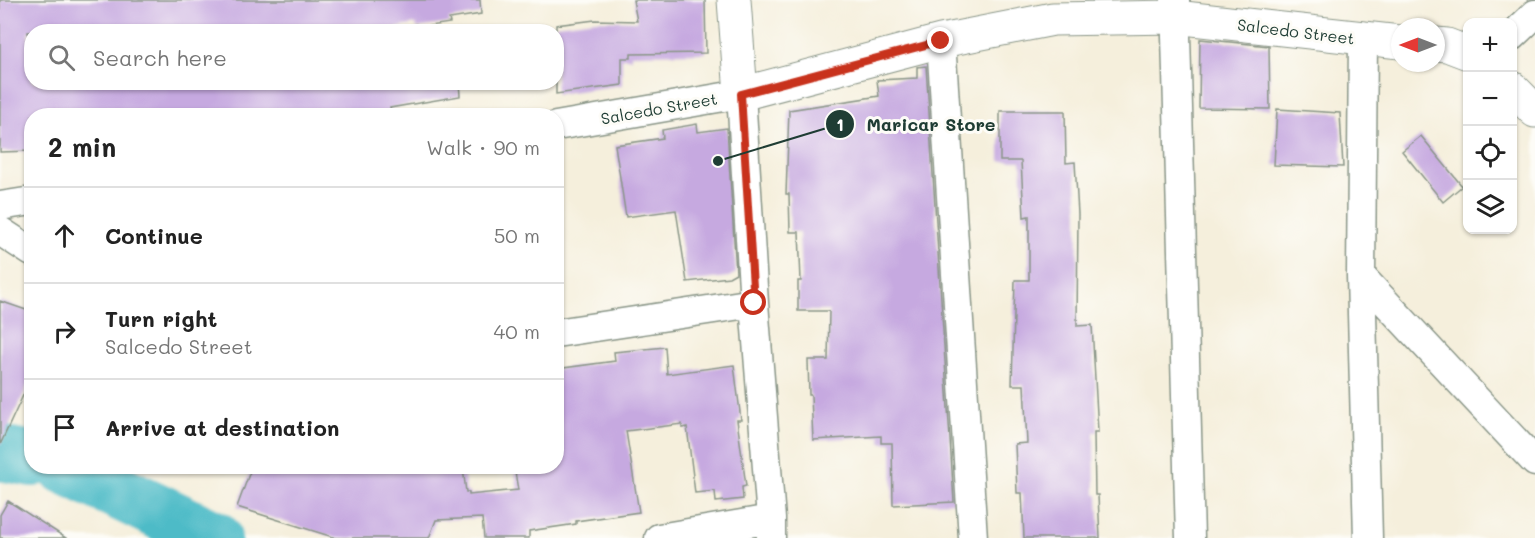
<!DOCTYPE html>
<html lang="en">
<head>
<meta charset="utf-8">
<style>
	:root { --surface:#fff; --page:#f2f2f2; --text:#222; --muted:#767676; --line:#e0e0e0 }
	body { margin:0; font-family:Mali,sans-serif; background:var(--page); color:var(--text) }
	.controls { position:absolute; right:18px; top:18px; display:grid; overflow:hidden; border-radius:12px; box-shadow:0 2px 4px #0004 }
	.controls button { width:54px; height:54px; display:grid; place-items:center; padding:0; border:0; border-bottom:2px solid var(--line); background:var(--surface); color:var(--text); font:30px sans-serif }
	.compass { position:absolute; left:1391px; top:18px; width:54px; height:54px; border-radius:50%; background:var(--surface); box-shadow:0 2px 4px #0004; rotate:270deg }
	.stop { position:absolute; width:18px; height:18px; margin:-14px; border:4px solid #c8321e; border-radius:50%; background:#fff }
	.stop.end { background:#c8321e; border-color:#fff; box-shadow:0 2px 6px #0008 }
	.list { margin:0; padding:0; list-style:none }
	h2 { display:flex; justify-content:space-between; align-items:center; height:78px; margin:0; padding:0 24px; font-size:26px }
	h2 small { font-size:20px; font-weight:400; color:var(--muted) }
	.list li { display:grid; grid-template-columns:39px 1fr auto; gap:18px; align-items:center; box-sizing:border-box; height:96px; padding:0 24px; border-top:2px solid var(--line) }
	.list b { display:block; font-size:22px; white-space:nowrap }
	.list p { margin:0; font-size:20px; white-space:nowrap; color:var(--muted) }
	.list em { font-size:20px; font-style:normal; color:var(--muted) }
	.icon { flex:none; width:33px; height:33px; fill:none; stroke:currentColor; stroke-width:2; stroke-linecap:round; stroke-linejoin:round }
	.map { position:relative; flex:none; width:1535px; height:538px; overflow:hidden }
	.search { position:absolute; background:var(--surface); box-shadow:0 2px 4px #0004; left:24px; top:24px; width:540px; height:66px; display:flex; align-items:center; gap:15px; box-sizing:border-box; padding:0 21px; border-radius:24px; color:var(--muted); font-size:22px }
	.panel { position:absolute; background:var(--surface); box-shadow:0 2px 4px #0004; left:24px; top:108px; width:540px; height:366px; border-radius:24px }
	.map>svg:first-child { display:block }
</style>
</head>
<body>
<div class="map">
<svg width="1535" height="538" viewBox="0 0 1535 538">
	<rect width="100%" height="100%" fill="#fdfcf7"/>
	<filter id="ink" filterUnits="userSpaceOnUse"><feTurbulence type="fractalNoise" baseFrequency=".0167" numOctaves="2"/><feDisplacementMap in="SourceGraphic" scale="12" xChannelSelector="R" yChannelSelector="G"/><feConvolveMatrix kernelMatrix="1 2 1 2 8 2 1 2 1" color-interpolation-filters="sRGB"/></filter>
	<filter id="wash" filterUnits="userSpaceOnUse"><feTurbulence type="fractalNoise" baseFrequency=".008" numOctaves="4" result="noise"/><feDisplacementMap in="SourceGraphic" scale="24" xChannelSelector="R" yChannelSelector="G"/><feGaussianBlur stdDeviation="1.35" result="paint"/><feColorMatrix in="noise" values="0 0 0 0 0 0 0 0 0 0 0 0 0 0 0 0 0 1.4 0 .05"/><feComposite in="paint" operator="in"/></filter>
	<g filter="url(#wash)">
		<rect width="100%" height="100%" fill="#f5efdc"/>
		<g fill="none" stroke-linecap="round" stroke-linejoin="round">
			<path stroke="#4ebbc7" stroke-width="56" d="M 0,453 L 32,459
				M 64,466 L 214,538"/>
		</g>
		<g id="blocks">
			<path fill="#c6a9e0" d="M 0,0 L 480,0 L 481,14 L 449,19 L 450,23 L 417,28 L 416,24 L 374,32 L 28,32 L 32,82 L 459,82 L 460,96 L 390,108 L 390,113 L 371,116 L 32,116 L 32,151 L 0,152 Z
				M 633,0 L 705,0 L 706,53 L 631,54 L 631,58 L 622,58 L 622,85 L 556,94 L 556,25 L 595,20 L 637,21 Z
				M 1200,39 L 1269,46 L 1270,109 L 1199,108 Z
				M 926,66 L 954,502 L 893,505 L 892,443 L 881,443 L 881,436 L 813,440 L 811,395 L 809,395 L 808,360 L 828,360 L 829,311 L 798,311 L 798,281 L 801,281 L 799,232 L 790,232 L 789,194 L 786,194 L 789,110 L 879,96 L 877,80 L 917,78 L 917,67 Z
				M 1277,109 L 1340,113 L 1343,167 L 1274,165 Z
				M 1000,111 L 1065,111 L 1066,163 L 1075,162 L 1078,214 L 1077,326 L 1092,325 L 1098,432 L 1094,432 L 1095,495 L 1098,495 L 1100,538 L 1024,538 L 1022,493 L 1017,493 L 1015,444 L 1027,443 L 1024,385 L 1012,385 L 1015,280 L 1029,280 L 1029,216 L 1024,217 L 1021,161 L 1000,161 Z
				M 697,124 L 698,132 L 727,128 L 736,273 L 729,277 L 687,282 L 676,210 L 626,217 L 615,145 L 663,138 L 662,130 Z
				M 1421,136 L 1462,186 L 1443,202 L 1402,151 Z
				M 0,301 L 32,312 L 32,376 L 0,445 Z
				M 665,347 L 667,374 L 734,365 L 741,420 L 737,420 L 746,486 L 742,487 L 743,499 L 716,502 L 715,491 L 695,493 L 687,427 L 682,428 L 682,424 L 626,431 L 639,512 L 576,521 L 576,524 L 529,531 L 529,538 L 484,538 L 482,518 L 436,520 L 429,538 L 336,538 L 237,507 L 252,466 L 441,466 L 441,469 L 463,468 L 466,492 L 469,492 L 469,495 L 518,490 L 514,466 L 556,466 L 556,369 L 615,361 L 614,352 Z
				M 8,501 L 66,538 L 0,538 L 0,515 Z"/>
		</g>
	</g>
	<g filter="url(#ink)">
		<use href="#blocks" fill-opacity="0" stroke="#8a9688" stroke-width="1.5"/>
		<g fill="none" stroke-linecap="round" stroke-linejoin="round">
			<defs>
				<path id="minor" d="M 1175,0 L 1190,538
					M 1512,36 L 1535,14
					M 1363,39 L 1361,276 L 1368,538
					M 941,41 L 973,538
					M 556,126 L 741,94 L 754,303 L 771,519 L 771,538
					M 0,206 L 32,201
					M 0,231 L 32,252
					M 1361,276 L 1535,462
					M 556,333 L 754,303
					M 659,538 L 771,519"/>
				<path id="tertiary" d="M 734,0 L 741,94 L 941,41 L 1053,19 L 1175,17 L 1400,42
					M 1436,44 L 1447,45 L 1468,53
					M 1512,88 L 1535,111"/>
			</defs>
			<use href="#minor" stroke="#8a9688" stroke-width="31"/>
			<use href="#tertiary" stroke="#8a9688" stroke-width="35"/>
			<use href="#minor" stroke="#fff" stroke-width="28"/>
			<use href="#tertiary" stroke="#fff" stroke-width="33"/>
		</g>
	</g>
	<g fill="none" stroke-linecap="round" stroke-linejoin="round" filter="url(#ink)">
		<path stroke="#c8321e" stroke-width="8" d="M 754,303 L 741,94 L 941,41"/>
	</g>
	<g text-anchor="middle" dominant-baseline="central" stroke-width="6" stroke-linejoin="round" paint-order="stroke">
		<g font-size="16" fill="#1f3d34" stroke="#fdfcf7">
			<text transform="translate(1296 31) rotate(7)">Salcedo Street</text>
			<text transform="translate(659 108) rotate(-10)">Salcedo Street</text>
		</g>
	</g>
	<path fill="none" stroke="#1f3d34" stroke-width="2" d="M718 161L840 124"/>
	<g fill="#1f3d34" stroke="#fdfcf7" stroke-width="2">
		<circle cx="718" cy="161" r="6"/>
		<circle cx="840" cy="124" r="15"/>
	</g>
	<g font-size="18" text-anchor="middle" font-weight="bold" fill="#fff">
		<text x="840" y="131">1</text>
	</g>
	<g font-size="18" text-anchor="middle" font-weight="bold" fill="#1f3d34" stroke="#fdfcf7" stroke-width="6" stroke-linejoin="round" paint-order="stroke">
		<text x="931" y="131">Maricar Store</text>
	</g>
</svg>
<div class="controls">
<button>+</button>
<button>−</button>
<button><svg class="icon" aria-label="locate" viewBox="0 0 24 24"><circle cx="12" cy="12" r="6"/><path d="M12 2v4M12 18v4M2 12h4M18 12h4"/></svg></button>
<button><svg class="icon" aria-label="layers" viewBox="0 0 24 24"><path d="M12 4l9 5-9 5-9-5zM3 14l9 5 9-5"/></svg></button>
</div>
<svg class="compass" viewBox="-18 -18 36 36"><path d="M0-13l5 13h-10z" fill="#e53935"/><path d="M0 13l5-13h-10z" fill="#767676"/></svg>
<div class="stop" style="left:754px;top:303px"></div>
<div class="stop end" style="left:941px;top:41px"></div>
<div class="search"><svg class="icon" aria-label="search" viewBox="0 0 24 24"><circle cx="10" cy="10" r="6"/><path d="M15 15l6 6"/></svg>Search here</div>
<section class="panel">
<h2>2 min<small>Walk · 90 m</small></h2>
<ul class="list">
<li><svg class="icon" aria-label="ahead" viewBox="0 0 24 24"><path d="M12 20V5M6 11l6-6 6 6"/></svg><div><b>Continue</b></div><em>50 m</em></li>
<li><svg class="icon" aria-label="right" viewBox="0 0 24 24"><path d="M7 20v-9h11M14 6l5 5-5 5"/></svg><div><b>Turn right</b><p>Salcedo Street</p></div><em>40 m</em></li>
<li><svg class="icon" aria-label="arrive" viewBox="0 0 24 24"><path d="M6 21V4h12l-3 4 3 4H6"/></svg><div><b>Arrive at destination</b></div></li>
</ul>
</section>
</div>
</body>
</html>
